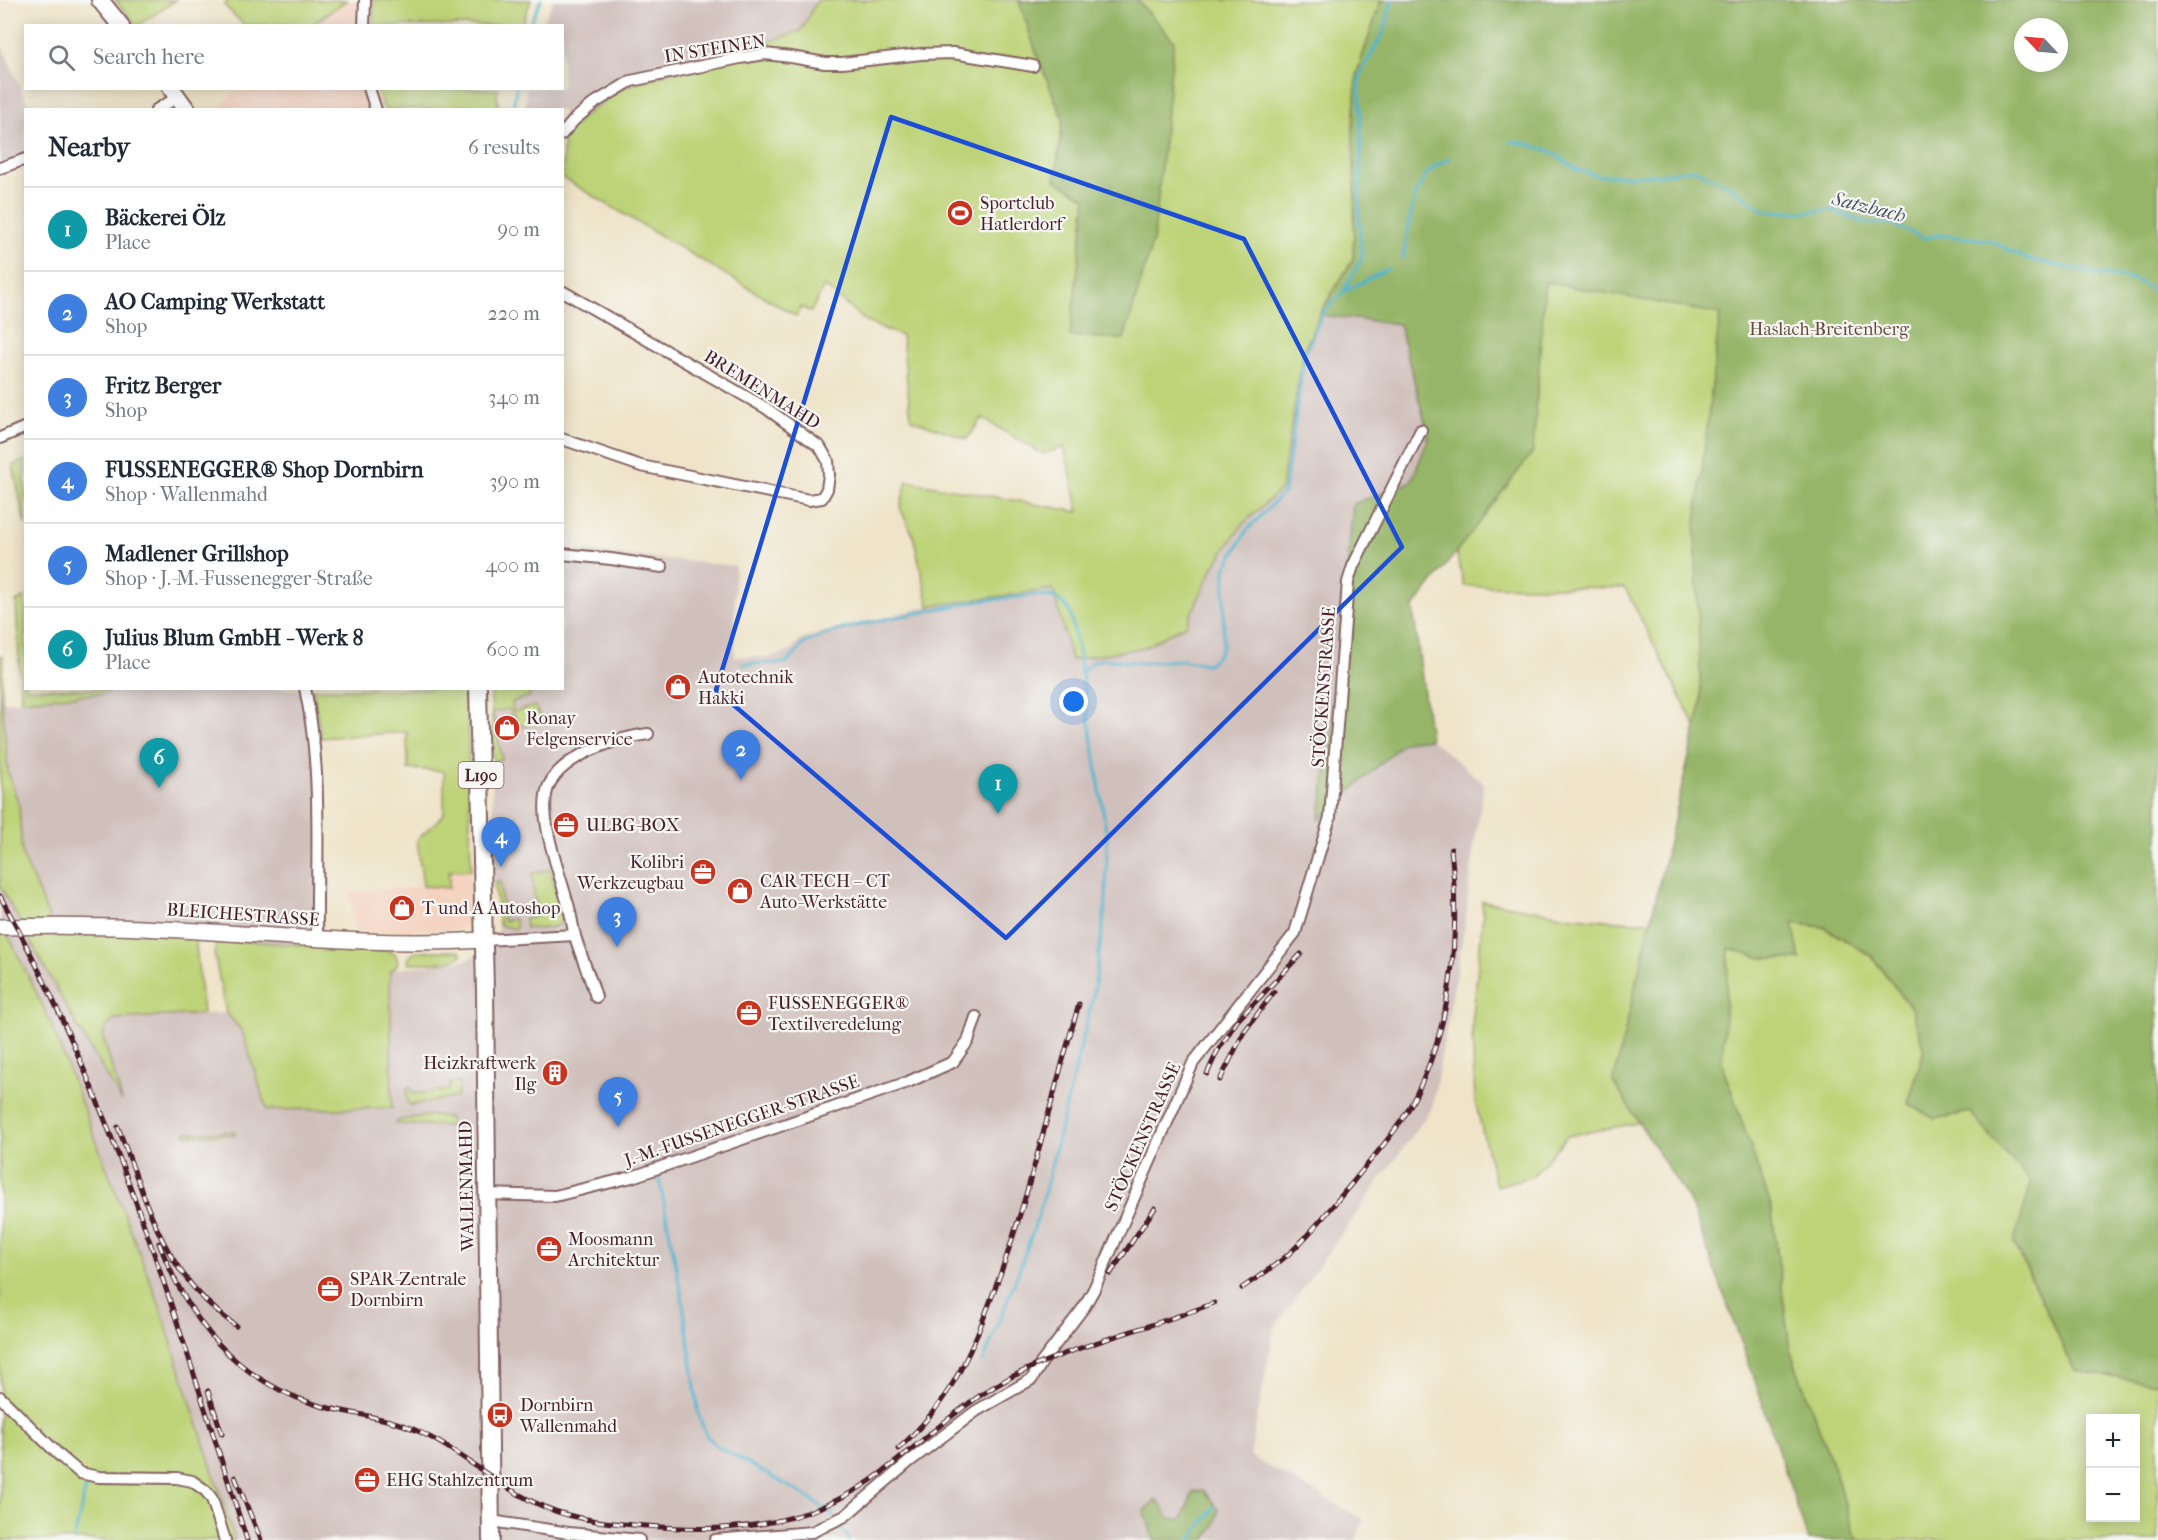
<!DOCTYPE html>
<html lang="en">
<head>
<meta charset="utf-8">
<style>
	:root { --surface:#fff; --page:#f2f2f3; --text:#1f2937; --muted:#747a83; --line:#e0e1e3; --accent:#111827 }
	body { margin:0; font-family:"IM FELL French Canon",serif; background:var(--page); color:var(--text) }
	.controls { position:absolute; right:18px; bottom:18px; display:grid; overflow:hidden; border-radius:0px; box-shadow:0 3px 15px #0003 }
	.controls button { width:54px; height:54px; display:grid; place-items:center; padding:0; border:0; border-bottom:2px solid var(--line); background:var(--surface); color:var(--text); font:30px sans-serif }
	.compass { position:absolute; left:2014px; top:18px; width:54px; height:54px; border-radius:50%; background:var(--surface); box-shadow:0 3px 15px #0003; rotate:296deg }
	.you { position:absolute; left:1074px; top:702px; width:21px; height:21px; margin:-15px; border:4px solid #fff; border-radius:50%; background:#1a73e8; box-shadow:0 0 0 9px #1a73e833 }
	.badge { display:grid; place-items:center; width:39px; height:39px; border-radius:50%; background:var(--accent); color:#fff; font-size:20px; font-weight:700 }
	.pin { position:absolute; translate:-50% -50px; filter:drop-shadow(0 2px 3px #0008) }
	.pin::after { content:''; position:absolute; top:32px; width:21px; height:18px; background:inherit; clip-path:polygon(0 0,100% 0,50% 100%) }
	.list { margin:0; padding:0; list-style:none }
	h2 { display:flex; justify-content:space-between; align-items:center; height:78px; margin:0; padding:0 24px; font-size:26px }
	h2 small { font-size:20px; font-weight:400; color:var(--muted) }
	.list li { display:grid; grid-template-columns:39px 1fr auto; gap:18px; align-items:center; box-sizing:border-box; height:84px; padding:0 24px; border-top:2px solid var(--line) }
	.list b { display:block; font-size:22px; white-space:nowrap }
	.list p { margin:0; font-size:20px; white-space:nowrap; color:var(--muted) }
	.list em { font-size:20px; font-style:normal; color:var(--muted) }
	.icon { flex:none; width:33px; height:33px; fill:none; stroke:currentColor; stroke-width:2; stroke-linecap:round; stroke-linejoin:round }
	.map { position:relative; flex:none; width:2158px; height:1540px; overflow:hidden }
	.search { position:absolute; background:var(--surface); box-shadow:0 3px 15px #0003; left:24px; top:24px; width:540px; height:66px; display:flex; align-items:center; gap:15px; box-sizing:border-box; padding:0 21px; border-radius:0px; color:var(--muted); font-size:22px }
	.panel { position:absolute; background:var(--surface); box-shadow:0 3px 15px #0003; left:24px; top:108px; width:540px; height:582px; border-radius:0px }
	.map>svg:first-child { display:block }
</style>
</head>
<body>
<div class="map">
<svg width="2158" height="1540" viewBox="0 0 2158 1540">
	<rect width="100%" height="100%" fill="#f6f6f2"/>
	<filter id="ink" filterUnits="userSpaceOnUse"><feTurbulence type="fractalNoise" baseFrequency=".0167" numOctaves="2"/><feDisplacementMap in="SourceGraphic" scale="12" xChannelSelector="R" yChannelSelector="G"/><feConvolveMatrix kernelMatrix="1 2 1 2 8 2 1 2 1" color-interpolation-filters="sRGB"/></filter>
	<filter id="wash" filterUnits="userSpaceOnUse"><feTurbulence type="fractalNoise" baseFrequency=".008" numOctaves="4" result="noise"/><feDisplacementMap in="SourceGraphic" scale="24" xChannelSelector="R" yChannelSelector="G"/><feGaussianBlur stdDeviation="1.35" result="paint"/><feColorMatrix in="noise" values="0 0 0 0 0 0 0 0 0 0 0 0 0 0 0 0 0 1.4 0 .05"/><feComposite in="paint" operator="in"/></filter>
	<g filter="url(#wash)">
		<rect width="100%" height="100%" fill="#efe4c9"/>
		<path fill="#f4d3c1" d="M 354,0 L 374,0 L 373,25 L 313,26 L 337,4 Z
			M 240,88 L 377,89 L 384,109 L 216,110 Z
			M 471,870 L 466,927 L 455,930 L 356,932 L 349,893 L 424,886 L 448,888 L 449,871 Z"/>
		<path fill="#d0c0bc" d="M 554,0 L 817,0 L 801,31 L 624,87 L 580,119 L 563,140 L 562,110 L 525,110 L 526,89 L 562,88 L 562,26 L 541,25 Z
			M 0,42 L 30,109 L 26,110 L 25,164 L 0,173 Z
			M 1319,315 L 1400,324 L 1429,437 L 1411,482 L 1353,504 L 1334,720 L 1320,819 L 1404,742 L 1430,739 L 1484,783 L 1474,845 L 1465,924 L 1432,1108 L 1274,1328 L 1250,1456 L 1364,1520 L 1356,1540 L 235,1540 L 159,1304 L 50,1021 L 0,922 L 0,886 L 77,1026 L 120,1098 L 103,1037 L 106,1028 L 114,1019 L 226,1013 L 242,1031 L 267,1110 L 392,1101 L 390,970 L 466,960 L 494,947 L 499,925 L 494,882 L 491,689 L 562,688 L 563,549 L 735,566 L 735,657 L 770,657 L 789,652 L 799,641 L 807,637 L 929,606 L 1053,589 L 1186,625 L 1213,567 L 1242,525 L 1281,489 L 1303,353 Z
			M 108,688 L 313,689 L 321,738 L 323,946 L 223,940 L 195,935 L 53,928 L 22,854 L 19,805 L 8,772 L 2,702 L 108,693 Z"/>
		<path fill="#bdd377" stroke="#847951" stroke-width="1.5" fill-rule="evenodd" d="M 115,0 L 176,0 L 137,26 Z
			M 230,0 L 347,0 L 311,25 L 244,25 L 224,5 Z
			M 374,0 L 531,0 L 522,25 L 373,26 Z
			M 817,0 L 1020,0 L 1037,55 L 1063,119 L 1055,180 L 1086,198 L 1070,336 L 1124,339 L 1174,41 L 1137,0 L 1381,0 L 1357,73 L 1353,127 L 1355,195 L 1353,259 L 1319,315 L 1303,353 L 1281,489 L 1242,525 L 1213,567 L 1186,625 L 1145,647 L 1071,660 L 1053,589 L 929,606 L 913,535 L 900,508 L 907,481 L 1079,512 L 1064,447 L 1043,454 L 982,418 L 967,439 L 911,419 L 902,336 L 867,322 L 824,286 L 811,312 L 801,307 L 796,316 L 563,178 L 563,140 L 580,119 L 624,87 L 801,31 Z
			M 2158,0 L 1714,929 L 1727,972 L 1729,948 L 1762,958 L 1800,959 L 1792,923 L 1823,927 L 1871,956 L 1912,1009 L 1924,1051 L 1908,1104 L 1935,1119 L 1970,1112 L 2032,1183 L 2014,1243 L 2075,1371 L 2158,1384 L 2158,1540 L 1861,1540 L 1854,1534 L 1835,1472 L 1790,1350 L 1771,1206 L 1729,1106 L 1567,1136 L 1533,1176 L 1496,1186 L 1475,1101 L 1472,1026 L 1483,914 L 1482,901 L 1574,917 L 1630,922 L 1652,922 L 1753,839 L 1625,588 L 1464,586 L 1456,551 L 1430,476 L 1426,426 L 1417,376 L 1416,148 ZM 2023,27 L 2059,27 L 2059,63 L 2023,63 ZM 2090,1418 L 2136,1418 L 2136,1518 L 2090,1518 Z
			M 377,89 L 499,89 L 497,94 L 499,109 L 384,109 Z
			M 25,460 L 25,525 L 13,465 Z
			M 25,597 L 26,688 L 108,689 L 108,693 L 21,700 L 16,602 Z
			M 0,656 L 3,656 L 2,702 L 8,772 L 19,805 L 22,854 L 53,927 L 195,935 L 203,1014 L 115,1019 L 105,1028 L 103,1037 L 122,1101 L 77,1026 L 0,886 Z
			M 313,689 L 467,689 L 471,870 L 449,871 L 449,888 L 423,886 L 417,840 L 444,814 L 444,771 L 408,769 L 407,732 L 321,738 Z
			M 491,689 L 527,689 L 530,696 L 512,702 L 513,712 L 535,706 L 542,721 L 519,727 L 515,715 L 511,715 L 509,709 L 493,712 L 502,759 L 493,761 Z
			M 550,869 L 559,900 L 562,921 C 555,931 537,928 526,928 L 525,918 L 537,917 L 532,874 Z
			M 494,882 L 500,882 L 503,921 L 515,919 L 516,929 L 499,925 Z
			M 0,931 L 6,931 L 50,1021 L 159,1304 L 235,1540 L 0,1540 Z
			M 223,940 L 385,950 L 395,953 L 398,962 L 395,968 L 390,971 L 392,1108 L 267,1110 L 242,1031 L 226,1013 L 214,953 L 216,944 Z
			M 417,951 L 459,951 L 462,955 C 451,966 423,962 408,963 L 409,957 Z
			M 460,1082 L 457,1097 L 410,1105 L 407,1101 L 407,1088 L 410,1086 L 412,1094 L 449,1090 L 450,1083 Z
			M 436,1115 L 450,1118 L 449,1126 L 395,1124 L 397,1121 L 422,1116 Z
			M 186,1132 L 235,1132 L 235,1135 L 186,1135 Z"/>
		<path fill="#96b568" stroke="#706a4a" stroke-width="1.5" fill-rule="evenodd" d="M 1137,0 L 1174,41 L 1154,237 L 1124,339 L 1070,336 L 1086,198 L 1055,180 L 1063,119 L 1037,55 L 1019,1 Z
			M 1381,0 L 2158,0 L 2158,1384 L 2075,1371 L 2014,1242 L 2031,1183 L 1970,1112 L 1935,1119 L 1908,1104 L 1924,1050 L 1912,1009 L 1872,956 L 1824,927 L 1793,923 L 1800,959 L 1762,958 L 1729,948 L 1722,1064 L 1771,1206 L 1790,1350 L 1835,1472 L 1854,1534 L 1861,1540 L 1808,1540 L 1749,1363 L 1690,1202 L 1613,1082 L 1701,705 L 1695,530 L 1720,314 L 1545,282 L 1533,452 L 1413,608 L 1430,739 L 1404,742 L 1319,820 L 1334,720 L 1353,504 L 1411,482 L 1429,437 L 1399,324 L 1319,315 L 1353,259 L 1355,195 L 1353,127 L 1357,73 ZM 2023,27 L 2059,27 L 2059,63 L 2023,63 Z
			M 1203,1490 L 1219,1510 L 1214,1527 L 1205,1540 L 1154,1540 L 1144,1511 L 1156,1499 L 1169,1518 L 1182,1519 L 1193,1492 Z"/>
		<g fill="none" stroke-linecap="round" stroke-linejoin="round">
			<path stroke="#4eb4cd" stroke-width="3" d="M 529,26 L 541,0
				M 513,110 L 516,88
				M 1510,142 L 1520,142 L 1550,151 L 1576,169 L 1597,176 L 1658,175 L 1694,169 L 1729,186 L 1765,211 L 1806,212 L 1831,210 L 1866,223 L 1889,223 L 1923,238 L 1940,235 L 1989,240 L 2027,259 L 2096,274 L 2134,279 L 2158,293
				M 1403,258 C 1408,232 1411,186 1433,168 C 1438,164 1445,161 1450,158
				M 1345,291 L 1388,269
				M 743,664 L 785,663 L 793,657 L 803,644 L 829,633 L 871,622 L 979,601 L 1038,595 L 1054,597 L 1063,603 L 1070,612 L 1079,655 L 1107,836 L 1106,901 L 1093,997 L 1040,1211 L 1017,1276 L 983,1362
				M 1081,674 L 1091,663 L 1102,659 L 1141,663 L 1180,660 L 1208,664 L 1218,655 L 1223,645 L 1225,569 L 1247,530 L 1284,492 L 1305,353 L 1323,313 L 1343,292 L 1362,258 L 1359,214 L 1361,136 L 1359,77 L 1385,29 L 1392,0
				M 659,1178 L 683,1303 L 699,1416 L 706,1435 L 717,1446 L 806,1496 L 828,1511 L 834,1518
				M 838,1523 L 849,1540
				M 74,1540 L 86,1486
				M 1190,1540 L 1214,1507"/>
		</g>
	</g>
	<g filter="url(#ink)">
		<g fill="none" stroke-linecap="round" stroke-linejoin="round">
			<defs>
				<path id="minor" d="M 364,26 L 365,0
					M 369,88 L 376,110
					M 156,110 L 178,97
					M 562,134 L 575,119 L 596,102 L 631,81 L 740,58 L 765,54 L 791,57 L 825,63 L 842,63 L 921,54 L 953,53 L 1033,66
					M 0,168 L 26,159
					M 562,291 L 766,408 L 820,447 L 828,461 L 829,475 L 827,489 L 822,498 L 809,500 L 641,466 L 562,439
					M 0,438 L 26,427
					M 562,554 L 611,559 L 662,567
					M 305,688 C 323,771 316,855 317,939
					M 484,940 L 575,935
					M 596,997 C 590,976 581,957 575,936 C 572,925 571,912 567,901 C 559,871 536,813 549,785 C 563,755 617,738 648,734
					M 487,1194 L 555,1196 L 632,1177 L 908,1082 L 953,1062 L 968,1041 L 976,1017
					M 0,1397 L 60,1456 L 80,1473 L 99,1477 L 177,1478 L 192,1481 L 206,1491 L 212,1499 L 225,1540
					M 491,1521 L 569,1533 L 639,1540
					M 715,1540 L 812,1532 L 845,1516 L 910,1461 L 976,1411 L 1032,1379 L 1042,1362 L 1084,1307 L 1094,1289 L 1193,1063 L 1295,933 L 1330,817 L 1348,582 L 1353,566 L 1421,430"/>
				<path id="secondary" d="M 0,927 C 47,926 94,926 142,928 C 256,933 369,947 484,940"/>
				<path id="primary" d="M 100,0 L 121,26
					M 171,88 L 187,110
					M 478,688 L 485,990 L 491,1540"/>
			</defs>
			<use href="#minor" stroke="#846462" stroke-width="14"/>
			<use href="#secondary" stroke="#846462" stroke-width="18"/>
			<use href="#primary" stroke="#846462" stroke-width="20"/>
			<use href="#minor" stroke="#fff" stroke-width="10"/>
			<use href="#secondary" stroke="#fff" stroke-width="15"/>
			<use href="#primary" stroke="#fff" stroke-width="16"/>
			<defs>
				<path id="rail" d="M 0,896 C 113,1098 176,1321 247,1540
					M 1207,1074 L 1217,1052 L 1237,1021 L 1301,954
					M 1220,1080 L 1244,1032 L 1274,992
					M 118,1127 L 145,1200
					M 146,1203 C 167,1256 190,1293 236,1326
					M 159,1243 C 188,1319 233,1378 314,1404 C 343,1413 374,1415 403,1425 C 464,1447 503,1498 568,1515 C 594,1522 621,1524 647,1526 C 728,1533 800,1528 870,1481 C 913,1451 951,1412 997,1385 C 1062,1347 1143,1331 1214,1303
					M 1110,1274 L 1155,1208
					M 1242,1288 C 1259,1276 1278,1265 1293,1250 C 1315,1229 1333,1205 1353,1182 C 1371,1159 1393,1136 1408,1110 C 1452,1032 1461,937 1451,849
					M 208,1391 L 222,1434
					M 898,1449 C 956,1397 974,1345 1000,1275 C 1032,1186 1052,1094 1079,1004
					M 235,1477 L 261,1540"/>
			</defs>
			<use href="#rail" stroke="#4a1f2b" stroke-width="5"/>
			<use href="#rail" stroke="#f6f6f2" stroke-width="3" stroke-dasharray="9" stroke-linecap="butt"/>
		</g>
	</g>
	<path fill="none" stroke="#1d4ed8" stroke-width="4.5" stroke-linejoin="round" d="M 891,117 L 1244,239 L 1402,547 L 1006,938 L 716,690 Z"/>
	<defs>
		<symbol id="stadium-disc" viewBox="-11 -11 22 22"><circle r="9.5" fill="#c8321e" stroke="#f6f6f2"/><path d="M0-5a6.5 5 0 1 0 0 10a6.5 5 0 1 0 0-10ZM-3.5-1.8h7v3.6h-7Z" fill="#fff"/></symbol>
		<symbol id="shop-disc" viewBox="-11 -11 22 22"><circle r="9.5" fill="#c8321e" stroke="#f6f6f2"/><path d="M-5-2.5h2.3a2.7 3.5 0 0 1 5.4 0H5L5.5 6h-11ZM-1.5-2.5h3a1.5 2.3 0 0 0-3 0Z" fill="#fff"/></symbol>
		<symbol id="office-disc" viewBox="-11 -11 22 22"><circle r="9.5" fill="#c8321e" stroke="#f6f6f2"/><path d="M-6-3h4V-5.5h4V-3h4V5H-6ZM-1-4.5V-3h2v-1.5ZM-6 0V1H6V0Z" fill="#fff"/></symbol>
		<symbol id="building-disc" viewBox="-11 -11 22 22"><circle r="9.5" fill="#c8321e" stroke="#f6f6f2"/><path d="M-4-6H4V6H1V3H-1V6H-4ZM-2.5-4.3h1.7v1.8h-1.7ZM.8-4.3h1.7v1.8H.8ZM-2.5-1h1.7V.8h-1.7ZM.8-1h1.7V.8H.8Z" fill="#fff"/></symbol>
		<symbol id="bus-disc" viewBox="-11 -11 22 22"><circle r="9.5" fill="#c8321e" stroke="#f6f6f2"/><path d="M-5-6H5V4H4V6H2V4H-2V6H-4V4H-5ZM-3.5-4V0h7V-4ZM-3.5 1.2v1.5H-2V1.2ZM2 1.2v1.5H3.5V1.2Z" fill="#fff"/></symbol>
	</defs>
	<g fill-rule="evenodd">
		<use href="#stadium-disc" x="945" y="198" width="30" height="30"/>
		<use href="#shop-disc" x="663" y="672" width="30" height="30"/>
		<use href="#shop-disc" x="492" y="713" width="30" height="30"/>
		<use href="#office-disc" x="551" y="810" width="30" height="30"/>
		<use href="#office-disc" x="688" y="857" width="30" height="30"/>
		<use href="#shop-disc" x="725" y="876" width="30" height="30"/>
		<use href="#shop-disc" x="387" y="893" width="30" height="30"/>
		<use href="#office-disc" x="734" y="998" width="30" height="30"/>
		<use href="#building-disc" x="540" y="1058" width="30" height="30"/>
		<use href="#office-disc" x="534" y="1234" width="30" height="30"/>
		<use href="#office-disc" x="315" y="1274" width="30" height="30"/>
		<use href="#bus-disc" x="485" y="1400" width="30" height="30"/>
		<use href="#office-disc" x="352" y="1465" width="30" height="30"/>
	</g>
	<g text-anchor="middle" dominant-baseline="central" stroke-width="4.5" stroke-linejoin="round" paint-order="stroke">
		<rect fill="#f6f6f2" stroke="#7e6067" stroke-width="1.5" x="458.5" y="762" width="45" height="26" rx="4.5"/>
		<g font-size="16" font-weight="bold" fill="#4a1f2b">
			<text x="481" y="775">L190</text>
		</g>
		<g font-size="18" fill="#4a1f2b" stroke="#f6f6f2">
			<text transform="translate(715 49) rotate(-9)">IN STEINEN</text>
			<text transform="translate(762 390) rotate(32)">BREMENMAHD</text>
			<text transform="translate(1324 687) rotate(-86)">STÖCKENSTRASSE</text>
			<text transform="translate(243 915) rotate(4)">BLEICHESTRASSE</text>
			<text transform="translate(742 1121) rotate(-19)">J.-M.-FUSSENEGGER-STRASSE</text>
			<text transform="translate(1143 1137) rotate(-66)">STÖCKENSTRASSE</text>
			<text transform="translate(467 1186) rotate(-91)">WALLENMAHD</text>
		</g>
		<g font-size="18" fill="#4a1f2b" stroke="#f6f6f2" text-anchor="start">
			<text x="980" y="203">Sportclub<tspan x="980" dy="21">Hatlerdorf</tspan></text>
			<text x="698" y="677">Autotechnik<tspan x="698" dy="21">Hakki</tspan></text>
			<text x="526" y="718">Ronay<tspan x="526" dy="21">Felgenservice</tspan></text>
			<text x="586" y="825">ULBG-BOX</text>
			<text x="684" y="862" text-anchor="end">Kolibri<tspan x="684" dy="21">Werkzeugbau</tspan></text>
			<text x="760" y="881">CAR TECH – CT<tspan x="760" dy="21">Auto-Werkstätte</tspan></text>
			<text x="422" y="908">T und A Autoshop</text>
			<text x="768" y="1003">FUSSENEGGER®<tspan x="768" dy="21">Textilveredelung</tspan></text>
			<text x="536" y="1063" text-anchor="end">Heizkraftwerk<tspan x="536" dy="21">Ilg</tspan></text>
			<text x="568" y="1239">Moosmann<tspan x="568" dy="21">Architektur</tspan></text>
			<text x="350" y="1279">SPAR-Zentrale<tspan x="350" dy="21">Dornbirn</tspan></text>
			<text x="520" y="1405">Dornbirn<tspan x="520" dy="21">Wallenmahd</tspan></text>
			<text x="386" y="1480">EHG Stahlzentrum</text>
		</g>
		<g font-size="18" fill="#674c3e" stroke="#f6f6f2">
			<text x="1829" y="329">Haslach-Breitenberg</text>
		</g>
		<g font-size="20" font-style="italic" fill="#4b5364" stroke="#f6f6f2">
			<text transform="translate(1869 207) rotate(14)">Satzbach</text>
		</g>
	</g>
</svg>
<div class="controls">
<button>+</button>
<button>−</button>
</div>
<svg class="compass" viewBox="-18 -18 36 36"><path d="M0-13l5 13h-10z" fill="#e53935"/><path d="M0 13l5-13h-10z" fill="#747a83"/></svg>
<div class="you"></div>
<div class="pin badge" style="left:998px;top:814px;background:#0f9aa8">1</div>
<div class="pin badge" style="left:741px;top:780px;background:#3f7fe0">2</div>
<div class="pin badge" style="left:617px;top:947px;background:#3f7fe0">3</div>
<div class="pin badge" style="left:501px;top:867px;background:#3f7fe0">4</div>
<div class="pin badge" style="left:618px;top:1127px;background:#3f7fe0">5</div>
<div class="pin badge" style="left:159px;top:788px;background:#0f9aa8">6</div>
<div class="search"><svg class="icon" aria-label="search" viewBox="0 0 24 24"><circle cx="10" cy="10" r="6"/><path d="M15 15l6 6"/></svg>Search here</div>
<section class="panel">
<h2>Nearby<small>6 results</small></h2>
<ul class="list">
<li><span class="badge" style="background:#0f9aa8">1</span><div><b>Bäckerei Ölz</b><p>Place</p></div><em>90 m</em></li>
<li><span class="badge" style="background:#3f7fe0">2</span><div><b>AO Camping Werkstatt</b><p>Shop</p></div><em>220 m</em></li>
<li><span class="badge" style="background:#3f7fe0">3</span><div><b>Fritz Berger</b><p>Shop</p></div><em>340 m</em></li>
<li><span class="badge" style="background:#3f7fe0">4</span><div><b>FUSSENEGGER® Shop Dornbirn</b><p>Shop · Wallenmahd</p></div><em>390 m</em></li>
<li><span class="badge" style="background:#3f7fe0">5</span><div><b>Madlener Grillshop</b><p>Shop · J.-M.-Fussenegger-Straße</p></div><em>400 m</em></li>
<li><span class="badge" style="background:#0f9aa8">6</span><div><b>Julius Blum GmbH - Werk 8</b><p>Place</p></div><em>600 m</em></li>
</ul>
</section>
</div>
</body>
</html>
